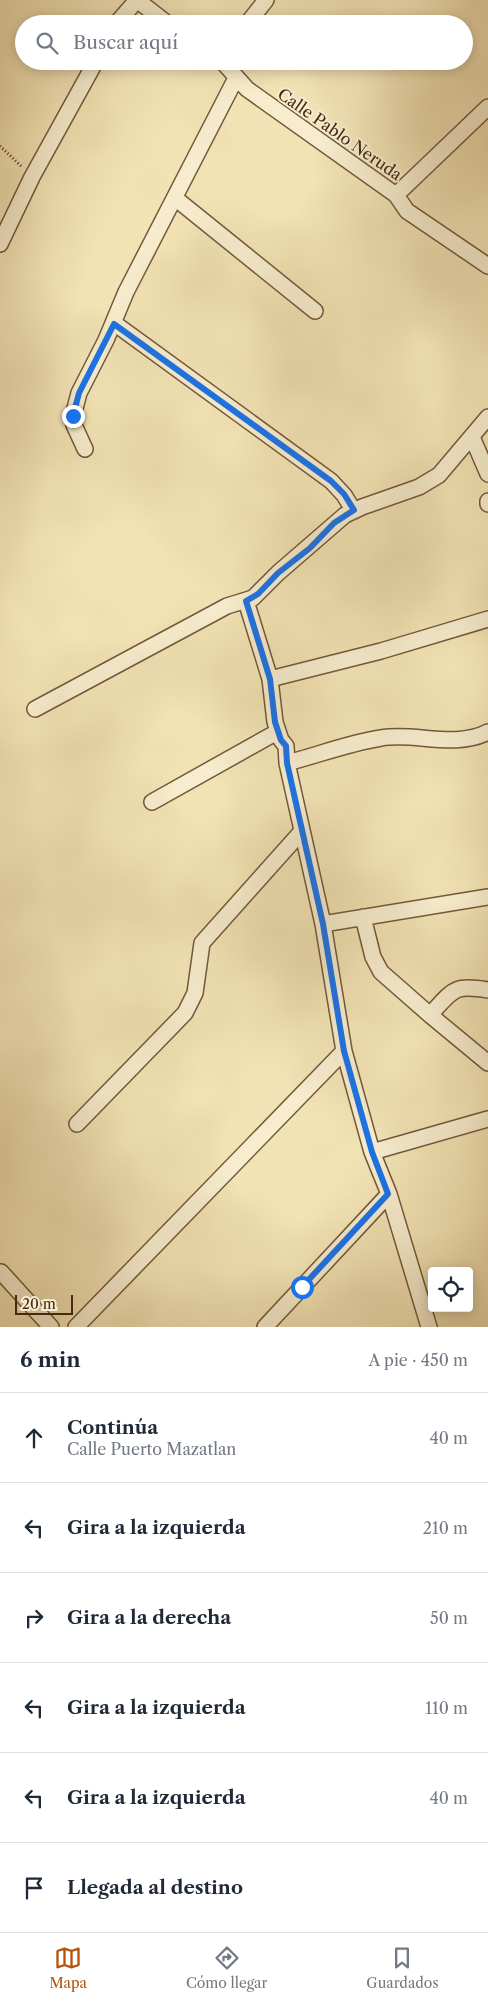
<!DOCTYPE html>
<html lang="es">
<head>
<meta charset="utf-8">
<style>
	:root { --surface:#fff; --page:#f2f2f3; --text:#1f2937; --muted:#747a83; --line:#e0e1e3; --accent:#b45309 }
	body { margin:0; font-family:"Libre Caslon Text",serif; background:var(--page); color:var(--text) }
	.controls { position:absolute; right:15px; bottom:15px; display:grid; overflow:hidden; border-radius:5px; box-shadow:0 2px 12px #0003 }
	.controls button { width:45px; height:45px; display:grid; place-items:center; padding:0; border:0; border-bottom:1px solid var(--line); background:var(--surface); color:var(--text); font:25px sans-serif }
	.scale { position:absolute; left:15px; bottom:12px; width:58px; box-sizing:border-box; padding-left:5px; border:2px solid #492914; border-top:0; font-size:14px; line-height:18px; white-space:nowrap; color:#492914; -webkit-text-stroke:4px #f7edce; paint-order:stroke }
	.stop { position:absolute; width:15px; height:15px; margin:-11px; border:4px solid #1a73e8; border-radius:50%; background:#fff }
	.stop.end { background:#1a73e8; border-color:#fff; box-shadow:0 1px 5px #0008 }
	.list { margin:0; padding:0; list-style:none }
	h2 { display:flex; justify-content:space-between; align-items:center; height:65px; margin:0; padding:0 20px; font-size:21px }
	h2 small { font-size:16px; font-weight:400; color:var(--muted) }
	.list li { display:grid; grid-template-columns:32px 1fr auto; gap:15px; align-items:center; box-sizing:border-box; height:90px; padding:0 20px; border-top:1px solid var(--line) }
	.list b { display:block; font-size:19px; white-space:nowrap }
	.list p { margin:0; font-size:16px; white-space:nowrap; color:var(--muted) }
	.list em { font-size:16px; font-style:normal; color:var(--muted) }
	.icon { flex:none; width:28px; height:28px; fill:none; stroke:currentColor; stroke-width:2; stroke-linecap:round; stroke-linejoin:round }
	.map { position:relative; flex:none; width:488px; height:1327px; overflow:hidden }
	.search { position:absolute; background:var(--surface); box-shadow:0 2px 12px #0003; left:15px; right:15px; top:15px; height:55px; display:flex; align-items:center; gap:12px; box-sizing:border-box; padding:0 18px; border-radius:28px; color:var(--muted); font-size:19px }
	.sheet { height:605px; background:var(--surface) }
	nav { display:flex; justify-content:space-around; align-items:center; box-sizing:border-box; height:70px; border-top:1px solid var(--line); background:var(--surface); font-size:14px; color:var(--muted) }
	nav a { display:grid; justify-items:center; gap:2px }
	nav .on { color:var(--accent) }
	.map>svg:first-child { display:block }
</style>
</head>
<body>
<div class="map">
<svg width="488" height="1327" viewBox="0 0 488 1327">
	<rect width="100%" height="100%" fill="#f2e3b4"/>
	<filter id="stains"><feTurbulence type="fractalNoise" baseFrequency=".004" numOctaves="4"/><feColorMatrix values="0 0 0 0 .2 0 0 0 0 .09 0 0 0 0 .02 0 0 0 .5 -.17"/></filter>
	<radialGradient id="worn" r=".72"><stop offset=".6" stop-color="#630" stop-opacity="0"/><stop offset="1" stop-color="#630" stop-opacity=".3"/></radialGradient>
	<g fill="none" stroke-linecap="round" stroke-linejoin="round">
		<defs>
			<path id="street" d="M 137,0 L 168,24
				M 116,24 L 137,0
				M 247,24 L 266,0
				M 222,61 L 247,89 L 396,195 L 407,211 L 488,266
				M 396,195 L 488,107
				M 175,198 L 315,311
				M 0,244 L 32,177 L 96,61
				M 114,323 L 331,481 L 344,495 L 354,511
				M 472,437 L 488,474
				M 85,449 L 74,425 L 73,416 L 79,393 L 106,340 L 126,292 L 236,78
				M 488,501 L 488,504
				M 246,601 L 270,679 L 275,722 L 281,740 L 286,746 L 287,763 L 323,924 L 344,1051 L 372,1152 L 389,1194 L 429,1327
				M 270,679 L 381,651 L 488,619
				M 35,709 L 227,606 L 253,598 L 278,573 L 345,515 L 362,507 L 419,487 L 439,475 L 488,417
				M 287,763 C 318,755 349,743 381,738 C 415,732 455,749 488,732
				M 152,802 L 277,732
				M 363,917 L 373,957 L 381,972 L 430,1015 C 453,990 453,984 488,990
				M 323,924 L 488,897
				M 430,1015 L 488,1063
				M 77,1124 L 185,1013 L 195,993 L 202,943 L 302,831
				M 372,1152 L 488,1119
				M 1,1272 L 51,1327
				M 76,1327 L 344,1051
				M 265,1327 L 389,1194"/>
		</defs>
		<use href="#street" stroke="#73583c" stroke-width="18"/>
		<path stroke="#492914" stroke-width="3" stroke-dasharray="1 2.5" stroke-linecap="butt" d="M 0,146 L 21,166"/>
		<use href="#street" stroke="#f7edce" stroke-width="15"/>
	</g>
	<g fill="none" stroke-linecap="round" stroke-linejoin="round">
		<path stroke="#1a73e8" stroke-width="6" d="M 73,416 L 79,393 L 114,324 L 331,481 L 344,494 L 354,510 L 334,523 L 310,548 L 278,573 L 258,594 L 246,601 L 270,679 L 275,722 L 281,740 L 286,746 L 287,763 L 323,924 L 344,1051 L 372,1152 L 388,1194 L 302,1287"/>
	</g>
	<g text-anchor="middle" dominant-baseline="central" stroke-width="4" stroke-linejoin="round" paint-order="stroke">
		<g font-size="16" fill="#492914" stroke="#f7edce">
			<text transform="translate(340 134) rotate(35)">Calle Pablo Neruda</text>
		</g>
	</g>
	<rect width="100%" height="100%" filter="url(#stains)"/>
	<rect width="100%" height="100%" fill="url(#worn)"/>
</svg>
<div class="controls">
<button><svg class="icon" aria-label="locate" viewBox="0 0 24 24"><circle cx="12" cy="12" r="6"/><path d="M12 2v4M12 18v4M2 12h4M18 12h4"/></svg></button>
</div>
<div class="scale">20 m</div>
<div class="stop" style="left:302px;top:1287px"></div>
<div class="stop end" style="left:73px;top:416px"></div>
<div class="search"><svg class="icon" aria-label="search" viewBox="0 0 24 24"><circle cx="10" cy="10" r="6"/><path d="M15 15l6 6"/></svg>Buscar aquí</div>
</div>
<section class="sheet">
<h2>6 min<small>A pie · 450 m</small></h2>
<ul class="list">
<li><svg class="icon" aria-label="ahead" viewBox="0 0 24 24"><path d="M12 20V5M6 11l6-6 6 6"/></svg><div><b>Continúa</b><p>Calle Puerto Mazatlan</p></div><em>40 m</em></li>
<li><svg class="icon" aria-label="left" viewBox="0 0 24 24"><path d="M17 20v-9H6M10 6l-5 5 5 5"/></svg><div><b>Gira a la izquierda</b></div><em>210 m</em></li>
<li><svg class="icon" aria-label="right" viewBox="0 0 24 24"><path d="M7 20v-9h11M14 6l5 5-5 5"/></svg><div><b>Gira a la derecha</b></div><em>50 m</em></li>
<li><svg class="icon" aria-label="left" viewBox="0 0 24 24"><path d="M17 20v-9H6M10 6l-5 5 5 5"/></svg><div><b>Gira a la izquierda</b></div><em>110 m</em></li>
<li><svg class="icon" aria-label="left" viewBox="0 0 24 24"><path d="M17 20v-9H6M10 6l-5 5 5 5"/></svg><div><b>Gira a la izquierda</b></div><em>40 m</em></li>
<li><svg class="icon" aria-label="arrive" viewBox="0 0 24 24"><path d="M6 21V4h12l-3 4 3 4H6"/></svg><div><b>Llegada al destino</b></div></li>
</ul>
</section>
<nav>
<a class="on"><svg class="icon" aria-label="map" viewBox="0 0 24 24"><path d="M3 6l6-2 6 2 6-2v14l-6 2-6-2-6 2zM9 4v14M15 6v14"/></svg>Mapa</a>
<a><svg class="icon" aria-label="directions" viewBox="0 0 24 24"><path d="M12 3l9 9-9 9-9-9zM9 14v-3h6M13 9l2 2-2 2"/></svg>Cómo llegar</a>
<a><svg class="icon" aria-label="saved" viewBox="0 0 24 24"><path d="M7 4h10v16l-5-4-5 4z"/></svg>Guardados</a>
</nav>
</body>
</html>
